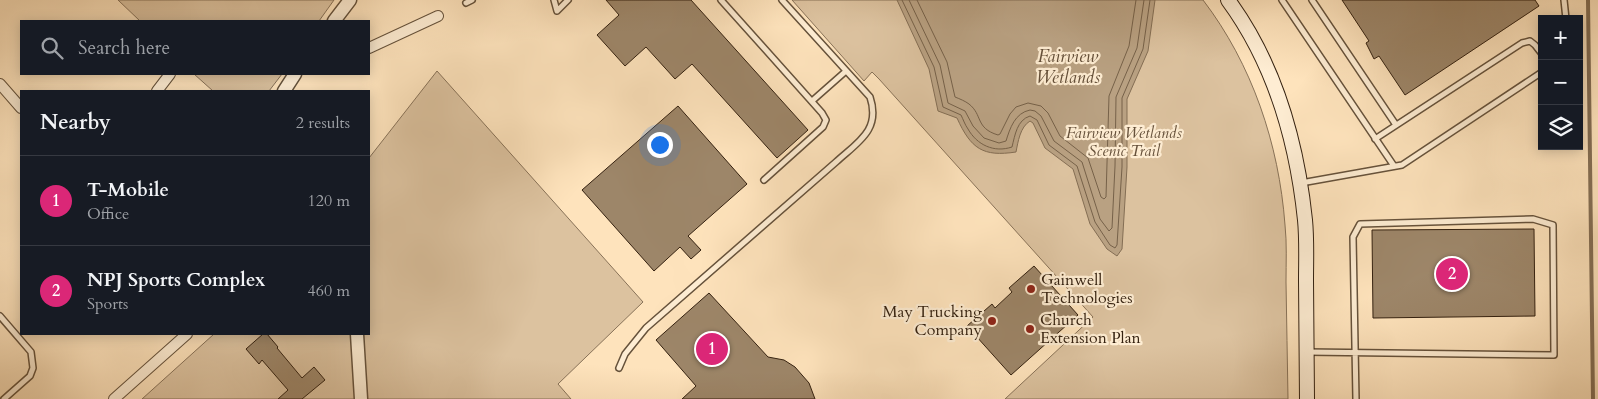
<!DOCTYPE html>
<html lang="en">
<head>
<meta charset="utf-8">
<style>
	:root { --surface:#171b24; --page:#242831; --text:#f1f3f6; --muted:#9ea1a6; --line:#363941; --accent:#db2777 }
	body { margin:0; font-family:Cardo,serif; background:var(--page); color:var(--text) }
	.controls { position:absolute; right:15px; top:15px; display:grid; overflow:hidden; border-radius:0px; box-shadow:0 2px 12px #0003 }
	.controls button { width:45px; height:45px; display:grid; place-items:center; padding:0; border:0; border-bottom:1px solid var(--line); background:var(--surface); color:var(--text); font:25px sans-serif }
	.you { position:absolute; left:659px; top:144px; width:18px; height:18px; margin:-12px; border:4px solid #fff; border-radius:50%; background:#1a73e8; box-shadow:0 0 0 8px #1a73e833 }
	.badge { display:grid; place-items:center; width:32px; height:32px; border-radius:50%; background:var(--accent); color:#fff; font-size:16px; font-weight:700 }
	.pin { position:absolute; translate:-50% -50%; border:2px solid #fff; box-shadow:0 1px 5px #0006 }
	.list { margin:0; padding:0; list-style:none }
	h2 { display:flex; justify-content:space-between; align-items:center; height:65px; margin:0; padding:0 20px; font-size:21px }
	h2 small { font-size:16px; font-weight:400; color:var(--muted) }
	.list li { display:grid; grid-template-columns:32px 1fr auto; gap:15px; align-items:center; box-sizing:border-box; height:90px; padding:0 20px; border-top:1px solid var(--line) }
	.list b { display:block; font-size:19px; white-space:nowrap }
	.list p { margin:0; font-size:16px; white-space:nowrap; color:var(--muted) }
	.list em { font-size:16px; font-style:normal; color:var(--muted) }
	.icon { flex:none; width:28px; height:28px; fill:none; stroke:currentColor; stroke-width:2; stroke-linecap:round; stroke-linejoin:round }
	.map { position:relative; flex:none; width:1598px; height:399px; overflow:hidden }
	.search { position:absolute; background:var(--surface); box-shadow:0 2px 12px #0003; left:20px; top:20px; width:350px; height:55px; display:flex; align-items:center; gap:12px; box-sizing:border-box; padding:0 18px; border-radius:0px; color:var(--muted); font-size:19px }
	.panel { position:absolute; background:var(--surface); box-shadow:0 2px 12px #0003; left:20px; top:90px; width:350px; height:245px; border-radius:0px }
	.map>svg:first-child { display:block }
</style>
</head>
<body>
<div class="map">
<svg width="1598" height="399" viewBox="0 0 1598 399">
	<rect width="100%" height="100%" fill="#fee3bc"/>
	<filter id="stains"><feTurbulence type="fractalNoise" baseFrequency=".004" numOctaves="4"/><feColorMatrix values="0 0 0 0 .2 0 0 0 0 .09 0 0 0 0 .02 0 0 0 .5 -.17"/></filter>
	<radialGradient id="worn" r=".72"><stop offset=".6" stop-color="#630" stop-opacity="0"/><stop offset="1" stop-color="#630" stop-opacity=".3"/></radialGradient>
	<path fill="#dcc29f" stroke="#887258" d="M 118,0 L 334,0 L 319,21 L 140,21 Z
		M 792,0 L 1203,0 C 1252,64 1279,144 1285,225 C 1287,243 1286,263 1286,282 C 1287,321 1287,360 1288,399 L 1005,399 L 1093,317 L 879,79 L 872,72 L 864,81 Z
		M 437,71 L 643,302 L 558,384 L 571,399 L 142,399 L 214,334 L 369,334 L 369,158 Z
		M 194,74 L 282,74 L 269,91 L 213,91 Z"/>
	<path fill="#b9a182" stroke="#846e54" d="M 897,0 L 1155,0 L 1148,51 L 1127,99 L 1127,167 L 1122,249 L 1117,256 L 1107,249 L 1090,224 L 1073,169 L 1045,148 L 1033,123 L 1030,121 C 1020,127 1018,142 1016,152 C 983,157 971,149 957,118 L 938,111 L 929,69 Z"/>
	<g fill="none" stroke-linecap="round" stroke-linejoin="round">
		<path stroke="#766149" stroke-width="1" d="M 902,0 L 934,67 L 943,107 L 961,115 C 963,119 965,125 968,129 C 977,145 994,153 1012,147 C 1015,135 1017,120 1030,116 L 1037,120 L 1049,145 L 1077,166 L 1095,222 L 1110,245 L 1115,248 L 1117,245 L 1122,167 L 1122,98 L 1143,49 L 1150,0
			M 909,0 L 940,65 L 948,103 L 965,111 L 973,126 L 984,138 L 999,143 L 1006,141 C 1010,128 1015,113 1030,110 L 1035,111 L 1041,116 L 1054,141 L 1082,162 L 1100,219 L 1109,231 L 1112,228 L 1115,166 L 1116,97 L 1137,48 L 1144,0
			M 917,0 L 947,62 L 955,97 C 960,99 965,101 969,104 C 983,115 975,128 998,135 L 1000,134 L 1010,114 L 1016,107 L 1028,103 L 1041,106 L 1048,113 L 1060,136 L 1088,158 L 1101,197 L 1104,199 L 1106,197 L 1109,96 L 1129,46 L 1136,0"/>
		<path stroke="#846e54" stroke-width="4" d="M 1588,0 L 1593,399"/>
	</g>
	<path fill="#9d8669" stroke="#342110" d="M 606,0 L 691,0 L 808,130 L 777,158 L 692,64 L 675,79 L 646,47 L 625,66 L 597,35 L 619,15 Z
		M 1342,0 L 1535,0 L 1539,6 L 1405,95 L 1379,56 L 1374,59 L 1366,43 L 1369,41 Z
		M 678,106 L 747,184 L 688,236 L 701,250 L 691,259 L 680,247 L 654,271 L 582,190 Z
		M 1534,229 L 1535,316 L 1373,318 L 1372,230 Z
		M 1034,266 L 1078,315 L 1011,375 L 967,326 L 992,304 L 995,308 L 1012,292 L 1009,288 Z
		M 709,293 L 768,357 L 784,360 L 795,367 L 809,383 L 815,399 L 682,399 L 696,386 L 656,340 Z
		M 263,334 L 267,334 L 278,347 L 277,348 L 302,378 L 314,367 L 325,380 L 302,399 L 278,399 L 288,390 L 262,360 L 259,364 L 246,349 Z"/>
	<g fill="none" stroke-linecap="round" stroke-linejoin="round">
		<defs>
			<path id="service" d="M 554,0 L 557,11 L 568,0
				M 721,0 L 822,113 L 826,120 L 823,127 L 764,180
				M 1282,0 L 1394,166
				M 1312,0 L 1396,125
				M 1564,0 L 1566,19
				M 466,3 L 472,0
				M 812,101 L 846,71
				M 1375,139 L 1522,43 L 1530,41 L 1535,45 L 1542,54
				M 1301,183 L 1402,165 L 1542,72
				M 0,316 L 31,352 L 33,368 L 30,376 L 4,399
				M 1307,352 L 1554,355 L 1553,225 L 1533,219 L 1360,224 L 1353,237 L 1356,399
				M 619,368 L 625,354 L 646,328 L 836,162 C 858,142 881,130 870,97 L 782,0"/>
			<path id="minor" d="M 369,48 L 438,16
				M 0,84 L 21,108
				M 157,91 L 170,74
				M 114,399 L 187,334"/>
			<path id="tertiary" d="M 334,21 L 350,0
				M 284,91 L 295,74
				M 357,334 L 361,399"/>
			<path id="secondary" d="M 1228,0 C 1275,64 1297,143 1305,220 C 1307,240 1306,261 1306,281 C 1306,320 1307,360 1307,399"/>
		</defs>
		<use href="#service" stroke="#66523b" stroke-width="8"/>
		<use href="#minor" stroke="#66523b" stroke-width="12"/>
		<use href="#tertiary" stroke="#66523b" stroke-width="15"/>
		<use href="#secondary" stroke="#342110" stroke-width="16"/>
		<use href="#service" stroke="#feedd3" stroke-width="5"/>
		<use href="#minor" stroke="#feedd3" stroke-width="10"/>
		<use href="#tertiary" stroke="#feedd3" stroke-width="12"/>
		<use href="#secondary" stroke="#feedd3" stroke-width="14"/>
	</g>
	<g fill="#8f2418" stroke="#feedd3" stroke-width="2">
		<circle cx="1031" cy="289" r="5"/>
		<circle cx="992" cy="321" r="5"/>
		<circle cx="1030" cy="329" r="5"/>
	</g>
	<g text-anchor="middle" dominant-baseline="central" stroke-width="4.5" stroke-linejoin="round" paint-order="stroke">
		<g font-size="16" font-style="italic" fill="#66513b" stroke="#feedd3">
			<text x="1124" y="133">Fairview Wetlands<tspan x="1124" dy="18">Scenic Trail</tspan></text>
		</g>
		<g font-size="16" fill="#342110" stroke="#feedd3" text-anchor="start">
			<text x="1041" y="280">Gainwell<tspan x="1041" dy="18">Technologies</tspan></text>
			<text x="982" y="312" text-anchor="end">May Trucking<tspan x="982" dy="18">Company</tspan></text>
			<text x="1040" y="320">Church<tspan x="1040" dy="18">Extension Plan</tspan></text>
		</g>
		<g font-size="18" font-style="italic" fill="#634e38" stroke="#feedd3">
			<text x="1068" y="56">Fairview<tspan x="1068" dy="21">Wetlands</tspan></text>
		</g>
	</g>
	<rect width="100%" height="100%" filter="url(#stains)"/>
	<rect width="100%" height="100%" fill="url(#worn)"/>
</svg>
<div class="controls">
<button>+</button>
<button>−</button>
<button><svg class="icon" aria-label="layers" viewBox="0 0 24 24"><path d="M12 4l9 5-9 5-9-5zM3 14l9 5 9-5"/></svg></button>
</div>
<div class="you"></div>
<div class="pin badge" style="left:712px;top:349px">1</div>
<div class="pin badge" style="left:1452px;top:274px">2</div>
<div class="search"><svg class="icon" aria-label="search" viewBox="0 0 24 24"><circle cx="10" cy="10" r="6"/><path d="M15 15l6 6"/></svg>Search here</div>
<section class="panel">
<h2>Nearby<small>2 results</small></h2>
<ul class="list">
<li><span class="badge">1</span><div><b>T-Mobile</b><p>Office</p></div><em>120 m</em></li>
<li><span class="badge">2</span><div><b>NPJ Sports Complex</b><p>Sports</p></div><em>460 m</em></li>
</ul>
</section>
</div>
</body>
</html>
